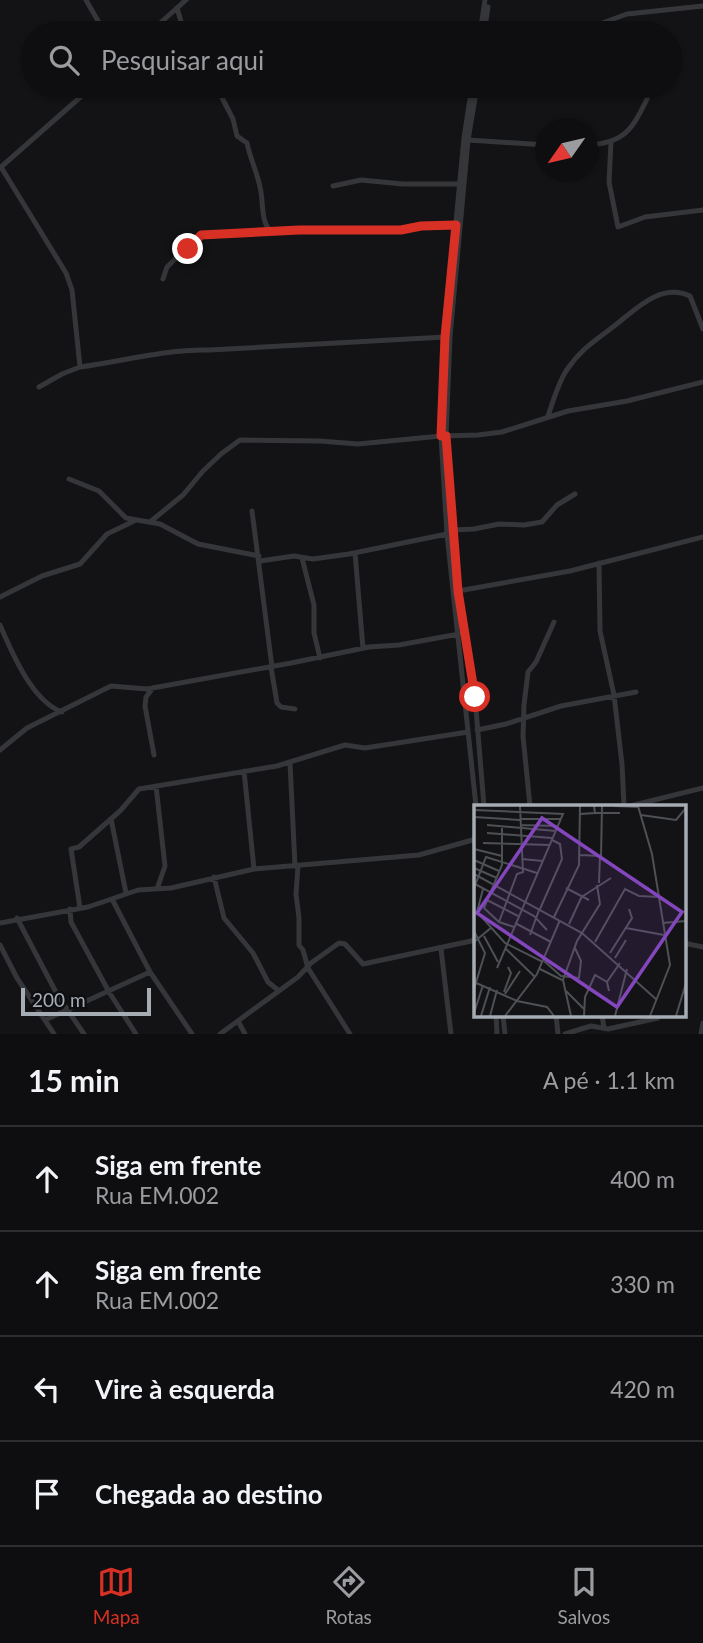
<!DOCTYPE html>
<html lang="pt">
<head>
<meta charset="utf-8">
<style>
	:root { --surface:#0e0e10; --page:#1c1c1e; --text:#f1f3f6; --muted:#9b9c9f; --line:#2e2e30; --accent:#d93025 }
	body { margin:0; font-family:Lato,sans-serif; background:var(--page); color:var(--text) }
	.compass { position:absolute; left:535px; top:119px; width:63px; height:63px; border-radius:50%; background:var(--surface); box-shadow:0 2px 5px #0004; rotate:236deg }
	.scale { position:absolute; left:21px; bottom:18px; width:130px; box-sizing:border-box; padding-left:7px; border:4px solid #a5acb4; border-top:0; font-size:19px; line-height:24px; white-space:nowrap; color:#a5acb4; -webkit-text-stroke:5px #0e0e10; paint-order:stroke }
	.stop { position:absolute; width:21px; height:21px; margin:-16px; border:5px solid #d93025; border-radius:50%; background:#fff }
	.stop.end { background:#d93025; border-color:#fff; box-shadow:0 2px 7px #0008 }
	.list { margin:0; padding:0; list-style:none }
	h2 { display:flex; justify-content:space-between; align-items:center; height:91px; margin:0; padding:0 28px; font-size:30px }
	h2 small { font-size:23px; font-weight:400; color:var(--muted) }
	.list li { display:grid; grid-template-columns:46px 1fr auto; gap:21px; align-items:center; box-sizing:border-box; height:105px; padding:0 28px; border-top:2px solid var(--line) }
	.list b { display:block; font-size:26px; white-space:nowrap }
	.list p { margin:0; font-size:23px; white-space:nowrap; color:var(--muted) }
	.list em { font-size:23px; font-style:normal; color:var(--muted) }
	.icon { flex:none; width:38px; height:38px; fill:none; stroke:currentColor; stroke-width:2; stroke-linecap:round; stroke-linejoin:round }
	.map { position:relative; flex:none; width:703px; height:1034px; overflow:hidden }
	.search { position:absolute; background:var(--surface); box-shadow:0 2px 5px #0004; left:21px; right:21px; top:21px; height:77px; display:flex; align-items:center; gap:18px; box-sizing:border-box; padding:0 24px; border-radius:38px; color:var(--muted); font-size:26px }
	.sheet { height:511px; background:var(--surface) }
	nav { display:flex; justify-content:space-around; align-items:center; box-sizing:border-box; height:98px; border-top:2px solid var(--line); background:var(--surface); font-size:19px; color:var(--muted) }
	nav a { display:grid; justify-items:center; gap:4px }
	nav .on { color:var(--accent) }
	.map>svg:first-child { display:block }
</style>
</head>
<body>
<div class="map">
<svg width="703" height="1034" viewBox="0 0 703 1034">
	<rect width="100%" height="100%" fill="#131315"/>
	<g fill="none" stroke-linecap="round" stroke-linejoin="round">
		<path stroke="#343639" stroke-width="5" d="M 86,0 L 105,33
			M 177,8 L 183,28 L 188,33
			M 149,33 L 186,0
			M 480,33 L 485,0
			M 484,33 L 488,7
			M 575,33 L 627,14 L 703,6
			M 216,86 L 233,119 L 237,136 L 247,143 C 250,158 257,172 260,187 C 264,203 260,220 271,232
			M 472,86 L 464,138 L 445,337 L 441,436 L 447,534 L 476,806
			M 477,86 L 468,140 L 450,337 L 446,436 L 458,591 L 475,697 L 484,806
			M 468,140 L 546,145
			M 611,142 L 609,182 L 618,227 L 645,217 L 703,210
			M 588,145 C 624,143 632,130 647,99
			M 1,167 L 66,273 L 72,290 L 80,367 C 124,361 166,349 210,350 L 445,337
			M 1,167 L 93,86
			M 333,186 L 361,180 L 403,184 L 460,184
			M 163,279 L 167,267 L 200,235 L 299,230 L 401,230 L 421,226 L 456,225
			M 39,387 L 62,374 L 80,367
			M 548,416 C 553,401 558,384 566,371 C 582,347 598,339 618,323 C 638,307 662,283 690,296 L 703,329
			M 69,479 L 99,491 L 126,518 L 160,524 L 198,544 L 259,556
			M 252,511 L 272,667
			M 150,522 L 183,495 L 203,471 L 221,454 L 240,440 L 320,441 L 358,444 L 441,436 L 478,435 L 502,432 L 568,411 L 627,401 L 703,382
			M 453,530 L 474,529 L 499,524 L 524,525 L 542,522 L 557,505 L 575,494
			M 355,553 L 363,648
			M 302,558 L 314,605 L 314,633 L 320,658
			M 260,561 L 294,556 L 313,559 L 349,554 L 447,534
			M 599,563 L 600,631 L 614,695 L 622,764 L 624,806
			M 458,591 L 570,571 L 703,537
			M 0,597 L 42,576 L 80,564 L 107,534 L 134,521
			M 0,625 C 12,653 32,701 62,712
			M 271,667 L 277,703 L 281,707 L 295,709
			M 153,688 L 146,697 L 145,706 L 154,755
			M 477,730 L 506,724 L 561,706 L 636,692
			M 0,750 L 27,728 L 111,686 L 147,689 L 291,663 L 369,647 L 399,645 L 459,634
			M 290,763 L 295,866
			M 244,771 L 254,869
			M 156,786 L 165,866 L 157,889
			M 530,806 L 523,736 L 524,705 L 528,672 L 536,662 L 554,622
			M 630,806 L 703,788
			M 111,819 L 126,893
			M 298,866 L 296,894 L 299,918 L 299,945 L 303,950 L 308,968 L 350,1034
			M 214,877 L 224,918 L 253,953 L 268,982 L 279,991
			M 112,899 L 150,972 L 192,1034
			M 80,908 L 71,849 L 79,847 L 120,811 L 139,789 L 277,766 L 345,745 L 365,748 L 468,732
			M 70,909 L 71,922 L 109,992 L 136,1034
			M 17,918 L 58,996 L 84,1034
			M 0,923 L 88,907 L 138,890 L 171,888 L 254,869 L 419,855 L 476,839
			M 684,943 L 703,947
			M 0,945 L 17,978 L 54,1034
			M 441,949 L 451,1034
			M 496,1015 L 497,1034
			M 503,1015 L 505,1034
			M 556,1015 L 558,1034
			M 602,1015 L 604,1028
			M 45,1020 L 150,972
			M 238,1021 L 245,1034
			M 220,1034 L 298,977 L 311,963 L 339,943 L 345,944 L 363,964 L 476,940
			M 565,1034 L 591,1026 L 608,1029 L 658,1018 L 659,1015
			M 701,1034 L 703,1023"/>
	</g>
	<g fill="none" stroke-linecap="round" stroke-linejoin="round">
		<path stroke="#d93025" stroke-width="9" d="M 188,249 L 201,235 L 299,230 L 401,230 L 421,226 L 456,225 L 445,337 L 441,436 L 446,436 L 458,591 L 475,697"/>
	</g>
	<g transform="translate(474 805)">
		<rect width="212" height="212" fill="#131315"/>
		<path fill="none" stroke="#4d5055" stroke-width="2" d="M 140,1 L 164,2M 164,1 L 178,49 L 196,160 L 176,211M 0,5 L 89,9 L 23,163M 121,8 L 146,8M 106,9 L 121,8 L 120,1M 167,10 L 202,15 L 212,3M 0,12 L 46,15M 46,14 L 87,14M 13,20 L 82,26M 46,20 L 83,21M 28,23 L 28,60 L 10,103 L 25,117 L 40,122M 13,28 L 78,33M 9,38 L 76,40M 0,44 L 28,51M 106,50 L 126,51 L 125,78M 127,52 L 128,1M 48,54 L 69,56M 0,55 L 25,66M 0,63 L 23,73M 0,69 L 108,128 L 183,195M 1,79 L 60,111 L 73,125M 0,83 L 12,52 L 63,68M 92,83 L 115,95M 9,84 L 3,107 L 31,138 L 69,157M 109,91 L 137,73M 13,95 L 44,111M 66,104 L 88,54 L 86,39 L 78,35M 80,112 L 105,60 L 106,1M 25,117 L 43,69 L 49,67 L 46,1M 41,118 L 77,137M 188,118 L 212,116M 95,119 L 108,91M 152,123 L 190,130M 0,126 L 11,148 L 0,184M 56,130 L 65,105M 10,131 L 24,157M 0,137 L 18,122M 121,137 L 151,84 L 165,91 L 185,92M 32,144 L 61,172M 136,148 L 158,113 L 155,104M 141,153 L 152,135M 70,156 L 87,171 L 105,173 L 107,156 L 101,143M 66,164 L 88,175M 0,177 L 43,196 L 73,202 L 80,211M 92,186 L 111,205M 135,186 L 133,177 L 146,158M 30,187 L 37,168 L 34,162M 31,189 L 46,166M 0,208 L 9,180M 7,211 L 16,182M 16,211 L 23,185M 31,211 L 63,169 L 86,115M 97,211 L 89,175 L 103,136 L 126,99 L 123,80M 110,211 L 111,192 L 121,170 L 133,177M 141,211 L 153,164M 202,211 L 212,178"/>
		<path fill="#8346bd" fill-opacity="0.15" stroke="#8346bd" stroke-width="3.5" d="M 68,13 L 208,107 L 143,202 L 3,108 Z"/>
		<rect width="212" height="212" fill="none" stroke="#a5acb4" stroke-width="3.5"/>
	</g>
</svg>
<svg class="compass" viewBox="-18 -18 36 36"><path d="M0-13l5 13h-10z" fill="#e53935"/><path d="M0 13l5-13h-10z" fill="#9b9c9f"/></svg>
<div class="scale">200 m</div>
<div class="stop" style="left:475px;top:697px"></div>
<div class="stop end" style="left:188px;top:249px"></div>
<div class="search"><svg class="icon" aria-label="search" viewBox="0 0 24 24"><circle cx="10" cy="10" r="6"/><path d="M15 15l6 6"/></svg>Pesquisar aqui</div>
</div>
<section class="sheet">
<h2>15 min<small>A pé · 1.1 km</small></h2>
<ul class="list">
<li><svg class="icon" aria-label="ahead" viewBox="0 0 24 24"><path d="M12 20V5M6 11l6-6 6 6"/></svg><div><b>Siga em frente</b><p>Rua EM.002</p></div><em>400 m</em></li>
<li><svg class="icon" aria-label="ahead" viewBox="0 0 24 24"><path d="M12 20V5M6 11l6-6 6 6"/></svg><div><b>Siga em frente</b><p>Rua EM.002</p></div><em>330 m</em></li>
<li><svg class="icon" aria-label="left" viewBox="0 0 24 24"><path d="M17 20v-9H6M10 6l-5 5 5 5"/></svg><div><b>Vire à esquerda</b></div><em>420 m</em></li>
<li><svg class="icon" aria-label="arrive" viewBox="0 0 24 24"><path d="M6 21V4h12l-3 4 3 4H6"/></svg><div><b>Chegada ao destino</b></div></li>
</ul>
</section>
<nav>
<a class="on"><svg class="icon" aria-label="map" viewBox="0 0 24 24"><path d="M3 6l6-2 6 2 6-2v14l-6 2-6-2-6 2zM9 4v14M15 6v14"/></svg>Mapa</a>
<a><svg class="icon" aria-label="directions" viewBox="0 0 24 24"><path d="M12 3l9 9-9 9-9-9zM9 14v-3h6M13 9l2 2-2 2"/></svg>Rotas</a>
<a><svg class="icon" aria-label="saved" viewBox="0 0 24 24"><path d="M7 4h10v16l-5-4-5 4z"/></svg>Salvos</a>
</nav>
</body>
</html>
